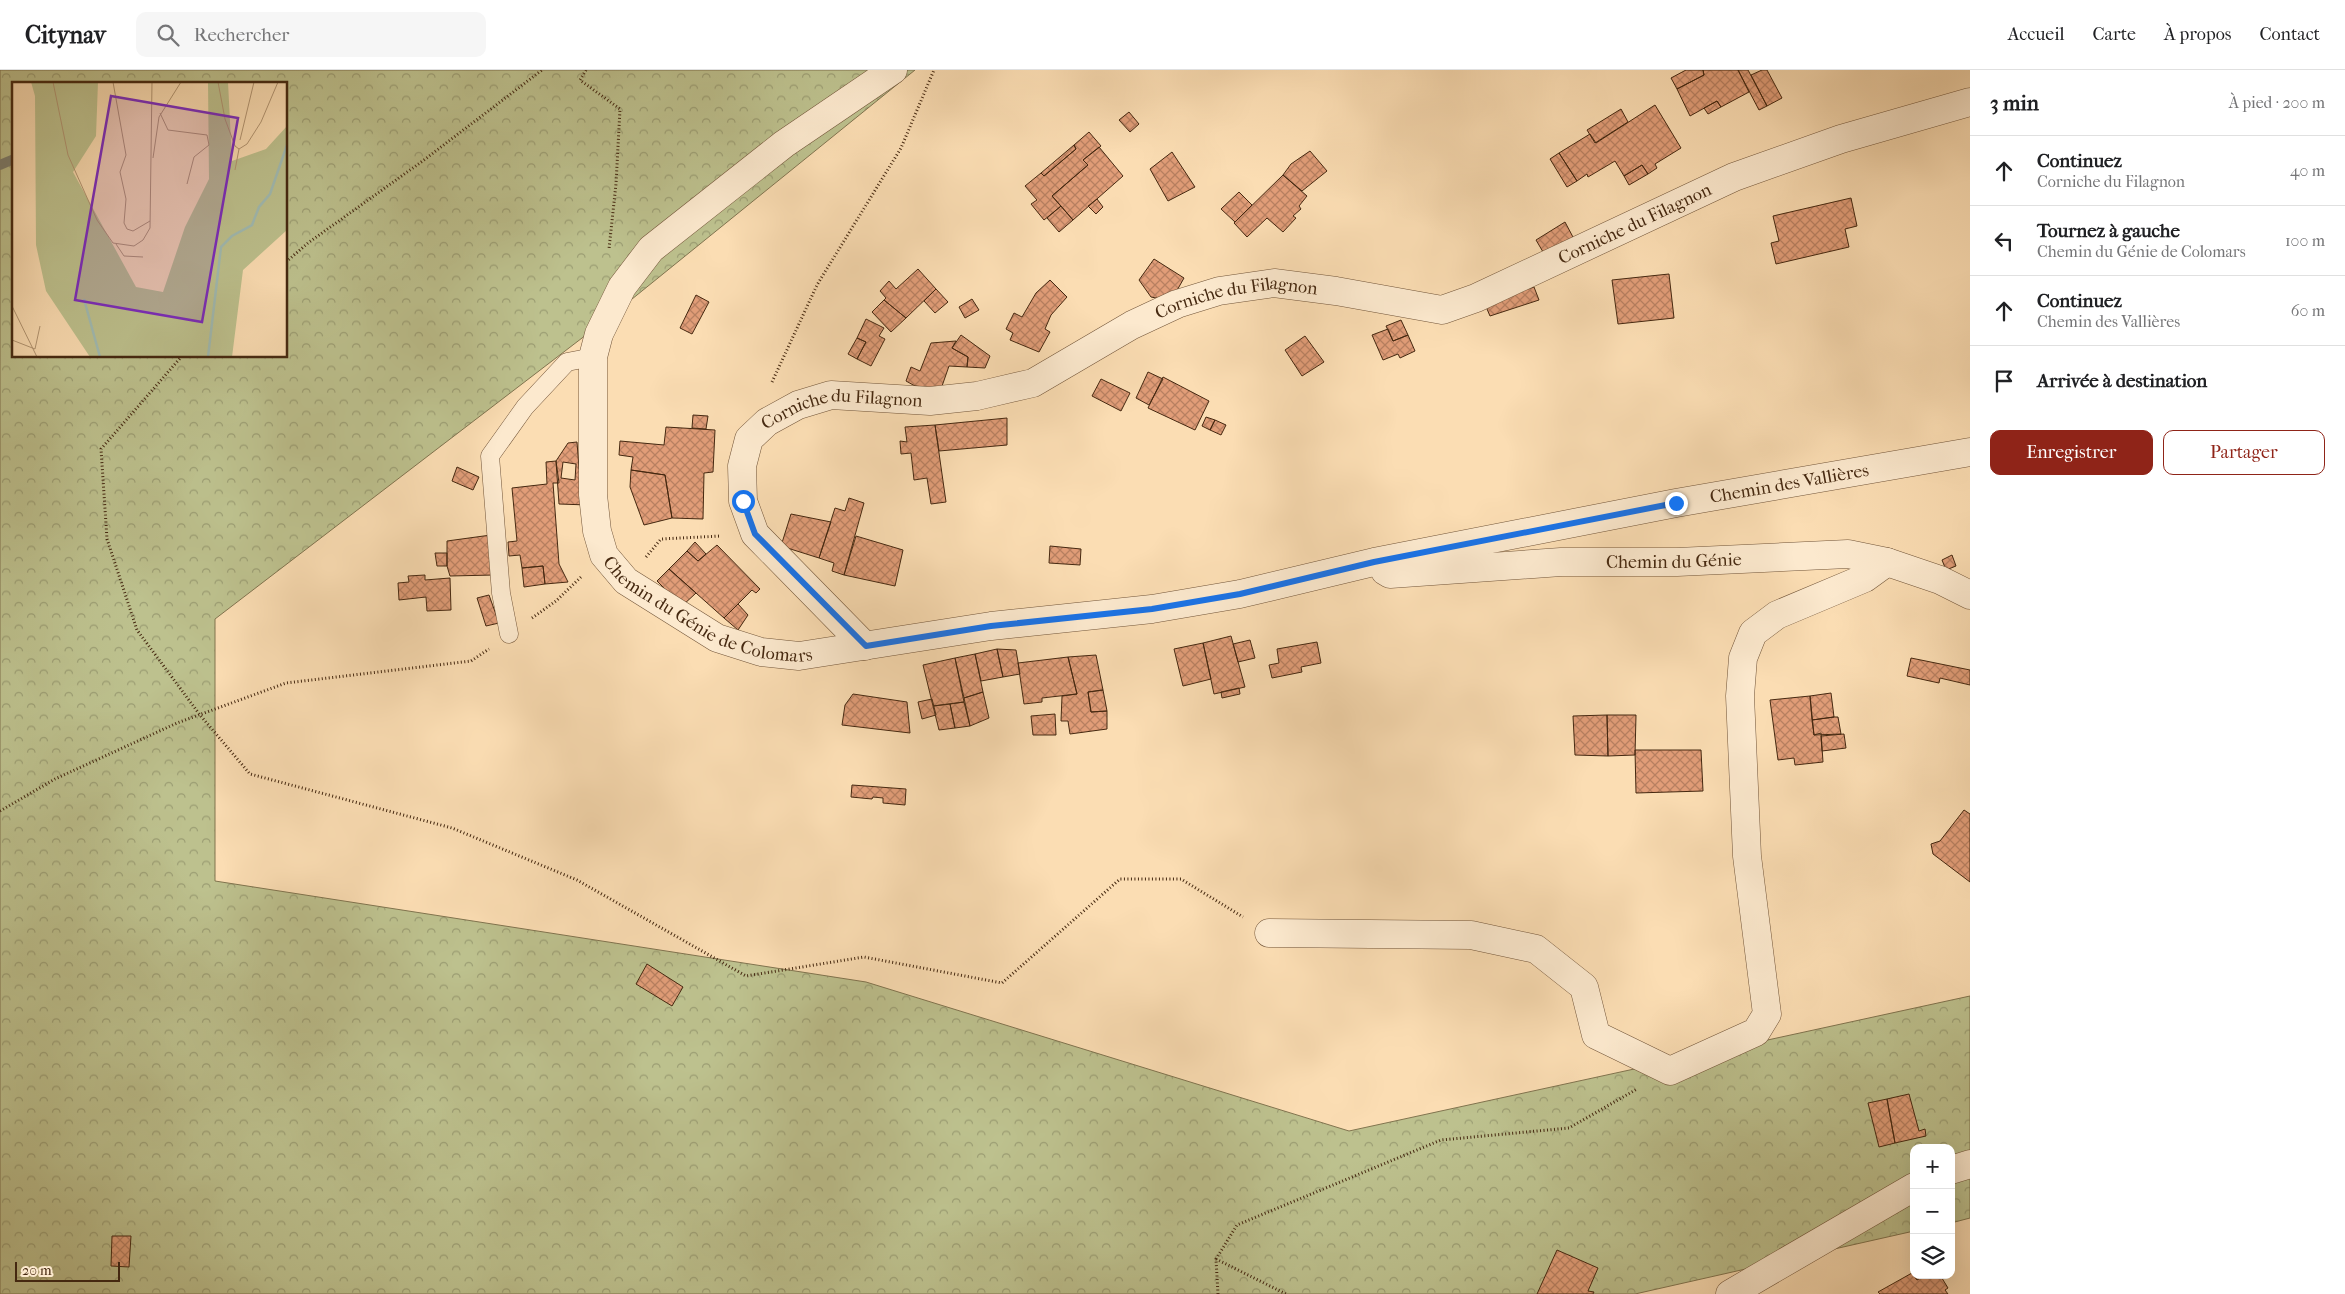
<!DOCTYPE html>
<html lang="fr">
<head>
<meta charset="utf-8">
<style>
	:root { --surface:#fff; --page:#f6f6f6; --text:#202124; --muted:#757577; --line:#e0e0e0; --accent:#8f2418 }
	body { margin:0; font-family:"IM FELL French Canon",serif; background:var(--page); color:var(--text) }
	.controls { position:absolute; right:15px; bottom:15px; display:grid; overflow:hidden; border-radius:10px; box-shadow:0 5px 20px #0002 }
	.controls button { width:45px; height:45px; display:grid; place-items:center; padding:0; border:0; border-bottom:1px solid var(--line); background:var(--surface); color:var(--text); font:25px sans-serif }
	.scale { position:absolute; left:15px; bottom:12px; width:105px; box-sizing:border-box; padding-left:5px; border:2px solid #452810; border-top:0; font-size:14px; line-height:18px; white-space:nowrap; color:#452810; -webkit-text-stroke:4px #fce9ce; paint-order:stroke }
	.stop { position:absolute; width:15px; height:15px; margin:-11px; border:4px solid #1a73e8; border-radius:50%; background:#fff }
	.stop.end { background:#1a73e8; border-color:#fff; box-shadow:0 1px 5px #0008 }
	.list { margin:0; padding:0; list-style:none }
	h2 { display:flex; justify-content:space-between; align-items:center; height:65px; margin:0; padding:0 20px; font-size:21px }
	h2 small { font-size:16px; font-weight:400; color:var(--muted) }
	.list li { display:grid; grid-template-columns:32px 1fr auto; gap:15px; align-items:center; box-sizing:border-box; height:70px; padding:0 20px; border-top:1px solid var(--line) }
	.list b { display:block; font-size:19px; white-space:nowrap }
	.list p { margin:0; font-size:16px; white-space:nowrap; color:var(--muted) }
	.list em { font-size:16px; font-style:normal; color:var(--muted) }
	.actions { display:flex; gap:10px; padding:15px 20px }
	.actions a { flex:1; padding:11px 0; border:1px solid var(--accent); border-radius:10px; text-align:center; font-size:18px; color:var(--accent) }
	.actions .main { background:var(--accent); color:#fff }
	.icon { flex:none; width:28px; height:28px; fill:none; stroke:currentColor; stroke-width:2; stroke-linecap:round; stroke-linejoin:round }
	.map { position:relative; flex:none; width:1970px; height:1224px; overflow:hidden }
	header { display:flex; align-items:center; gap:30px; box-sizing:border-box; height:70px; padding:0 25px; background:var(--surface); border-bottom:1px solid var(--line) }
	header strong { font-size:24px }
	nav { display:flex; gap:28px; margin-inline-start:auto; font-size:18px }
	.search { width:350px; height:45px; background:var(--page); display:flex; align-items:center; gap:12px; box-sizing:border-box; padding:0 18px; border-radius:10px; color:var(--muted); font-size:19px }
	main { display:flex }
	aside { flex:1; background:var(--surface) }
	.map>svg:first-child { display:block }
</style>
</head>
<body>
<header>
<strong>Citynav</strong>
<div class="search"><svg class="icon" aria-label="search" viewBox="0 0 24 24"><circle cx="10" cy="10" r="6"/><path d="M15 15l6 6"/></svg>Rechercher</div>
<nav><a>Accueil</a><a>Carte</a><a>À propos</a><a>Contact</a></nav>
</header>
<main>
<div class="map">
<svg width="1970" height="1224" viewBox="0 0 1970 1224">
	<defs>
		<pattern id="forest-crowns" width="20" height="18" patternUnits="userSpaceOnUse" patternTransform="scale(1.25)"><rect width="20" height="18" fill="#bdc18e"/><path d="M2 6a3 3 0 1 1 6 0M12 15a3 3 0 1 1 6 0" fill="none" stroke="#9b9d73"/></pattern>
		<pattern id="building-cross-hatch" width="8" height="8" patternUnits="userSpaceOnUse" patternTransform="scale(1.25)"><rect width="8" height="8" fill="#e19d78"/><path d="M0 0l8 8M0 8l8-8" fill="none" stroke="#b88061"/></pattern>
	</defs>
	<rect width="100%" height="100%" fill="#fbddb3"/>
	<filter id="stains"><feTurbulence type="fractalNoise" baseFrequency=".004" numOctaves="4"/><feColorMatrix values="0 0 0 0 .2 0 0 0 0 .09 0 0 0 0 .02 0 0 0 .5 -.17"/></filter>
	<radialGradient id="worn" r=".72"><stop offset=".6" stop-color="#630" stop-opacity="0"/><stop offset="1" stop-color="#630" stop-opacity=".3"/></radialGradient>
	<path fill="url(#forest-crowns)" stroke="#81744f" fill-rule="evenodd" d="M 0,0 L 915,0 L 616,242 L 215,549 L 215,811 L 866,912 L 1349,1061 L 1970,926 L 1970,1148 L 1951,1153 L 1951,1078 L 1914,1078 L 1914,1161 L 1635,1224 L 0,1224 ZM 14,14 L 286,14 L 286,286 L 14,286 Z"/>
	<g fill="none" stroke-linecap="round" stroke-linejoin="round">
		<path stroke="#7c8072" stroke-width="10" d="M 0,95 L 14,89"/>
	</g>
	<path fill="url(#building-cross-hatch)" stroke="#452810" fill-rule="evenodd" d="M 1686,0 L 1703,0 L 1704,5 L 1677,19 L 1671,8 Z
		M 1703,0 L 1738,0 L 1749,22 L 1721,37 L 1717,31 L 1690,46 L 1677,19 L 1704,5 Z
		M 1738,0 L 1748,0 L 1767,36 L 1759,40 Z
		M 1762,0 L 1767,0 L 1782,28 L 1767,36 L 1751,5 Z
		M 1717,31 L 1721,37 L 1708,44 L 1704,38 Z
		M 1655,35 L 1681,78 L 1655,94 L 1657,98 L 1648,104 L 1642,95 L 1624,106 L 1615,91 L 1588,107 L 1587,104 L 1577,111 L 1559,83 L 1590,64 L 1596,73 Z
		M 1621,39 L 1628,52 L 1595,73 L 1587,60 Z
		M 1129,42 L 1139,54 L 1130,62 L 1119,50 Z
		M 1089,62 L 1101,76 L 1083,90 L 1088,95 L 1052,126 L 1061,136 L 1044,150 L 1031,134 L 1037,130 L 1025,116 L 1041,103 L 1044,106 L 1076,79 L 1074,75 Z
		M 1074,75 L 1076,79 L 1044,106 L 1041,103 Z
		M 1099,77 L 1123,106 L 1073,150 L 1052,126 L 1088,95 L 1083,90 Z
		M 1310,81 L 1327,101 L 1302,121 L 1283,105 L 1291,94 Z
		M 1172,82 L 1195,117 L 1168,131 L 1150,99 Z
		M 1559,83 L 1577,111 L 1567,117 L 1550,89 Z
		M 1642,95 L 1648,104 L 1629,115 L 1624,106 Z
		M 1283,105 L 1307,126 L 1299,136 L 1301,139 L 1293,146 L 1296,148 L 1283,162 L 1267,148 L 1247,167 L 1234,153 Z
		M 1239,122 L 1252,135 L 1235,152 L 1221,139 Z
		M 1851,128 L 1857,156 L 1845,159 L 1849,177 L 1776,194 L 1771,173 L 1779,171 L 1773,146 Z
		M 1097,129 L 1103,137 L 1096,144 L 1088,136 Z
		M 1061,136 L 1073,150 L 1059,162 L 1047,148 Z
		M 1565,152 L 1574,169 L 1546,187 L 1536,170 Z
		M 1154,189 L 1184,208 L 1171,231 L 1151,227 L 1139,210 Z
		M 918,199 L 936,219 L 906,248 L 884,230 L 886,228 L 880,221 L 889,211 L 896,219 Z
		M 1669,204 L 1674,248 L 1618,254 L 1612,210 Z
		M 1050,210 L 1067,227 L 1051,245 L 1045,259 L 1050,262 L 1039,282 L 1010,270 L 1013,263 L 1006,259 L 1014,243 L 1022,247 L 1036,223 Z
		M 1534,217 L 1539,230 L 1490,246 L 1484,232 Z
		M 936,219 L 948,232 L 935,243 L 924,231 Z
		M 696,225 L 709,232 L 692,264 L 680,258 Z
		M 972,229 L 979,240 L 965,248 L 959,237 Z
		M 884,230 L 906,248 L 891,262 L 872,242 Z
		M 866,249 L 884,258 L 879,266 L 885,269 L 871,296 L 857,289 L 866,272 L 857,268 Z
		M 1401,250 L 1408,265 L 1393,271 L 1386,256 Z
		M 1388,259 L 1393,271 L 1408,265 L 1415,281 L 1400,288 L 1398,284 L 1383,290 L 1372,265 Z
		M 961,265 L 990,286 L 985,298 L 967,297 L 968,287 L 952,278 Z
		M 1305,266 L 1324,292 L 1302,306 L 1285,280 Z
		M 857,268 L 866,272 L 857,289 L 848,284 Z
		M 956,271 L 952,278 L 968,287 L 967,297 L 949,296 L 941,319 L 915,316 L 906,311 L 911,297 L 920,301 L 931,273 Z
		M 1148,302 L 1163,309 L 1149,335 L 1136,328 Z
		M 1163,307 L 1209,331 L 1195,360 L 1148,338 Z
		M 1101,309 L 1130,323 L 1121,341 L 1092,326 Z
		M 693,345 L 708,346 L 706,359 L 692,358 Z
		M 1206,347 L 1215,350 L 1210,360 L 1202,356 Z
		M 1007,348 L 1007,375 L 939,381 L 935,355 Z
		M 1215,350 L 1226,355 L 1221,365 L 1210,360 Z
		M 935,355 L 946,432 L 931,434 L 927,408 L 914,410 L 911,383 L 901,384 L 900,371 L 907,372 L 905,357 Z
		M 666,357 L 715,360 L 713,402 L 704,403 L 703,449 L 672,448 L 665,405 L 631,400 L 633,387 L 619,385 L 620,371 L 664,375 Z
		M 577,372 L 579,398 L 588,435 L 559,434 L 556,391 L 568,373 ZM 563,392 L 576,394 L 575,410 L 561,408 Z
		M 556,391 L 559,413 L 553,413 L 559,494 L 568,512 L 545,514 L 543,496 L 522,498 L 520,485 L 509,486 L 508,472 L 517,471 L 512,418 L 547,414 L 546,392 Z
		M 457,397 L 479,407 L 473,420 L 452,411 Z
		M 631,400 L 665,405 L 672,448 L 644,455 L 630,417 Z
		M 849,428 L 864,433 L 844,505 L 832,501 L 834,493 L 819,488 L 835,438 L 845,441 Z
		M 791,444 L 831,452 L 819,488 L 781,476 Z
		M 491,465 L 494,505 L 450,506 L 447,496 L 447,471 Z
		M 856,466 L 903,480 L 895,516 L 844,505 Z
		M 695,472 L 706,484 L 698,491 L 687,481 Z
		M 717,475 L 760,519 L 756,523 L 752,520 L 724,548 L 669,499 L 687,481 L 698,491 Z
		M 1050,476 L 1081,479 L 1080,495 L 1049,493 Z
		M 435,483 L 447,483 L 447,496 L 437,496 Z
		M 1952,485 L 1956,496 L 1946,500 L 1942,490 Z
		M 543,496 L 545,514 L 524,517 L 522,498 Z
		M 669,499 L 696,523 L 682,536 L 657,511 Z
		M 425,505 L 425,510 L 450,508 L 451,540 L 427,541 L 426,527 L 399,530 L 398,513 L 409,512 L 408,506 Z
		M 489,525 L 499,553 L 486,556 L 477,528 Z
		M 738,534 L 748,545 L 738,560 L 724,548 Z
		M 1231,566 L 1245,617 L 1214,624 L 1203,573 Z
		M 1250,570 L 1255,588 L 1238,592 L 1233,574 Z
		M 1317,572 L 1321,593 L 1301,597 L 1302,602 L 1272,608 L 1269,595 L 1279,593 L 1277,579 Z
		M 1203,573 L 1211,609 L 1183,616 L 1174,579 Z
		M 997,579 L 1016,580 L 1020,604 L 1003,607 Z
		M 997,579 L 1003,607 L 981,611 L 975,584 Z
		M 975,584 L 983,622 L 964,628 L 955,588 Z
		M 1096,585 L 1103,620 L 1088,622 L 1091,642 L 1107,641 L 1107,659 L 1070,664 L 1068,651 L 1061,651 L 1062,626 L 1077,624 L 1068,587 Z
		M 1068,587 L 1077,624 L 1042,628 L 1042,632 L 1024,634 L 1018,593 Z
		M 955,588 L 964,632 L 933,636 L 923,595 Z
		M 1911,588 L 1970,600 L 1970,615 L 1940,608 L 1939,613 L 1907,606 Z
		M 1239,618 L 1240,624 L 1222,628 L 1221,622 Z
		M 1103,620 L 1107,641 L 1091,642 L 1088,622 Z
		M 983,622 L 989,648 L 970,656 L 964,628 Z
		M 1831,623 L 1834,647 L 1812,650 L 1810,626 Z
		M 853,624 L 907,632 L 910,663 L 842,655 L 845,635 Z
		M 1810,626 L 1814,665 L 1821,663 L 1823,692 L 1795,695 L 1794,688 L 1778,690 L 1770,630 Z
		M 932,629 L 936,645 L 922,649 L 918,632 Z
		M 964,632 L 970,656 L 955,658 L 950,634 Z
		M 950,634 L 955,658 L 939,660 L 933,636 Z
		M 1055,644 L 1056,665 L 1033,665 L 1031,646 Z
		M 1607,645 L 1636,645 L 1635,685 L 1608,686 Z
		M 1607,645 L 1608,686 L 1575,685 L 1573,646 Z
		M 1834,647 L 1838,647 L 1841,664 L 1814,665 L 1812,650 Z
		M 1844,664 L 1846,678 L 1822,681 L 1821,666 Z
		M 1635,680 L 1701,680 L 1703,721 L 1636,723 Z
		M 852,715 L 906,719 L 905,735 L 883,733 L 883,728 L 873,727 L 872,729 L 851,727 Z
		M 1964,740 L 1970,744 L 1970,812 L 1933,784 L 1931,774 L 1940,771 Z
		M 647,894 L 683,917 L 672,936 L 636,914 Z
		M 1909,1024 L 1919,1061 L 1925,1059 L 1926,1066 L 1895,1073 L 1887,1029 Z
		M 1887,1029 L 1895,1073 L 1879,1077 L 1868,1033 Z
		M 112,1166 L 131,1166 L 129,1197 L 111,1196 Z
		M 1557,1180 L 1598,1198 L 1588,1221 L 1594,1222 L 1593,1224 L 1537,1224 Z
		M 1912,1203 L 1917,1210 L 1924,1205 L 1940,1205 L 1948,1218 L 1945,1220 L 1948,1224 L 1880,1224 L 1878,1222 Z
		M 1914,1205 L 1924,1205 L 1917,1210 Z"/>
	<g fill="none" stroke-linecap="round" stroke-linejoin="round">
		<defs>
			<path id="lane" d="M 509,564 L 501,523 L 490,386 L 525,337 L 567,292 L 593,287"/>
			<g id="street">
				<path id="s1" d="M 893,0 L 784,74 L 651,179 L 622,217 L 599,264 L 593,287 L 593,425 L 597,461 L 604,485 L 626,511 L 717,568 L 761,582 L 799,586 L 991,556 L 1152,539 L 1240,524 L 1374,492 L 1676,433 L 1970,382"/>
				<path id="s2" d="M 1385,501 L 1390,504 L 1561,492 L 1677,492 L 1848,484 L 1887,492 L 1940,510 L 1970,525"/>
				<path id="s3" d="M 865,576 L 755,464 L 743,431 L 742,396 L 749,369 L 767,352 L 798,335 L 831,325 L 930,331 L 977,326 L 1033,313 L 1132,255 L 1177,234 L 1219,221 L 1274,213 L 1336,221 L 1442,240 L 1476,228 L 1734,107 L 1841,69 L 1970,32"/>
				<path d="M 1269,863 L 1471,865 L 1536,879 L 1584,917 L 1596,965 L 1670,1001 L 1756,962 L 1767,944 L 1747,786 L 1740,626 L 1743,588 L 1753,563 L 1777,545 L 1865,508 L 1887,492"/>
				<path d="M 1951,1100 L 1970,1094"/>
				<path d="M 1730,1224 L 1914,1117"/>
			</g>
		</defs>
		<use href="#lane" stroke="#725539" stroke-width="19"/>
		<use href="#street" stroke="#725539" stroke-width="29"/>
		<path stroke="#452810" stroke-width="3" stroke-dasharray="1 2.5" stroke-linecap="butt" d="M 586,0 L 580,10 L 620,39 L 616,114 L 609,179
			M 286,192 L 308,173 L 424,90 L 542,0
			M 182,286 L 101,379 L 107,469 L 137,560 L 200,645 L 250,704 L 452,758 L 577,810 L 746,906 L 864,887 L 1002,913 L 1120,809 L 1181,809 L 1243,847
			M 772,312 L 817,215 L 901,78 L 934,0
			M 646,487 L 661,469 L 721,466
			M 532,548 L 556,531 L 581,507
			M 0,741 L 55,709 L 177,653 L 286,613 L 471,591 L 489,579
			M 1216,1189 L 1286,1224
			M 1218,1224 L 1216,1189 L 1237,1155 L 1441,1070 L 1569,1058 L 1637,1019"/>
		<use href="#lane" stroke="#fce9ce" stroke-width="18"/>
		<use href="#street" stroke="#fce9ce" stroke-width="28"/>
	</g>
	<g fill="none" stroke-linecap="round" stroke-linejoin="round">
		<path stroke="#1a73e8" stroke-width="6" d="M 743,431 L 755,464 L 866,576 L 991,556 L 1152,539 L 1240,524 L 1374,492 L 1676,433"/>
	</g>
	<g text-anchor="middle" dominant-baseline="central" stroke-width="4" stroke-linejoin="round" paint-order="stroke">
		<g font-size="18" fill="#452810" stroke="#fce9ce">
			<text stroke="none"><textPath href="#s3" startOffset="1199">Corniche du Filagnon</textPath></text>
			<text stroke="none"><textPath href="#s3" startOffset="778">Corniche du Filagnon</textPath></text>
			<text stroke="none"><textPath href="#s3" startOffset="358">Corniche du Filagnon</textPath></text>
			<text stroke="none"><textPath href="#s1" startOffset="1856">Chemin des Vallières</textPath></text>
			<text stroke="none"><textPath href="#s2" startOffset="290">Chemin du Génie</textPath></text>
			<text stroke="none"><textPath href="#s1" startOffset="746">Chemin du Génie de Colomars</textPath></text>
		</g>
	</g>
	<g transform="translate(12 12)">
		<rect width="275" height="275" fill="#fbddb3"/>
		<path d="M 19,0 L 86,0 L 84,54 L 61,90 L 124,205 L 151,210 L 173,145 L 197,97 L 196,0 L 216,0 L 220,79 L 254,67 L 275,44 L 275,148 L 231,188 L 220,275 L 78,275 L 34,209 L 24,163 L 23,14 Z" fill="#bdc18e"/>
		<path fill="none" stroke="#a0bbb3" stroke-width="2.5" d="M 72,217 L 88,275M 196,275 L 209,165 L 220,154 L 240,143 L 247,125 L 258,112 L 275,63"/>
		<path fill="none" stroke="#b29572" stroke-width="1" d="M 41,0 L 56,73 L 85,138 L 101,161 L 122,164 L 131,158 L 138,146 L 140,0M 101,0 L 114,73 L 108,90 L 114,117 L 112,141 L 115,147 L 121,149 L 138,139M 206,0 L 213,37 L 223,64 L 227,67 L 235,62 L 249,40 L 266,0M 148,31 L 156,48 L 195,53 L 197,63 L 182,75 L 175,102M 228,58 L 242,0M 141,76 L 147,35 L 169,0M 223,88 L 227,67M 104,162 L 112,174 L 131,175M 0,224 L 25,275M 0,258 L 23,267 L 28,244"/>
		<path fill="#7b2cbf" fill-opacity="0.15" stroke="#7b2cbf" stroke-width="2.5" d="M 99,14 L 226,36 L 190,240 L 63,218 Z"/>
		<rect width="275" height="275" fill="none" stroke="#452810" stroke-width="2.5"/>
	</g>
	<rect width="100%" height="100%" filter="url(#stains)"/>
	<rect width="100%" height="100%" fill="url(#worn)"/>
</svg>
<div class="controls">
<button>+</button>
<button>−</button>
<button><svg class="icon" aria-label="layers" viewBox="0 0 24 24"><path d="M12 4l9 5-9 5-9-5zM3 14l9 5 9-5"/></svg></button>
</div>
<div class="scale">20 m</div>
<div class="stop" style="left:743px;top:431px"></div>
<div class="stop end" style="left:1676px;top:433px"></div>
</div>
<aside>
<h2>3 min<small>À pied · 200 m</small></h2>
<ul class="list">
<li><svg class="icon" aria-label="ahead" viewBox="0 0 24 24"><path d="M12 20V5M6 11l6-6 6 6"/></svg><div><b>Continuez</b><p>Corniche du Filagnon</p></div><em>40 m</em></li>
<li><svg class="icon" aria-label="left" viewBox="0 0 24 24"><path d="M17 20v-9H6M10 6l-5 5 5 5"/></svg><div><b>Tournez à gauche</b><p>Chemin du Génie de Colomars</p></div><em>100 m</em></li>
<li><svg class="icon" aria-label="ahead" viewBox="0 0 24 24"><path d="M12 20V5M6 11l6-6 6 6"/></svg><div><b>Continuez</b><p>Chemin des Vallières</p></div><em>60 m</em></li>
<li><svg class="icon" aria-label="arrive" viewBox="0 0 24 24"><path d="M6 21V4h12l-3 4 3 4H6"/></svg><div><b>Arrivée à destination</b></div></li>
</ul>
<div class="actions"><a class="main">Enregistrer</a><a>Partager</a></div>
</aside>
</main>
</body>
</html>
